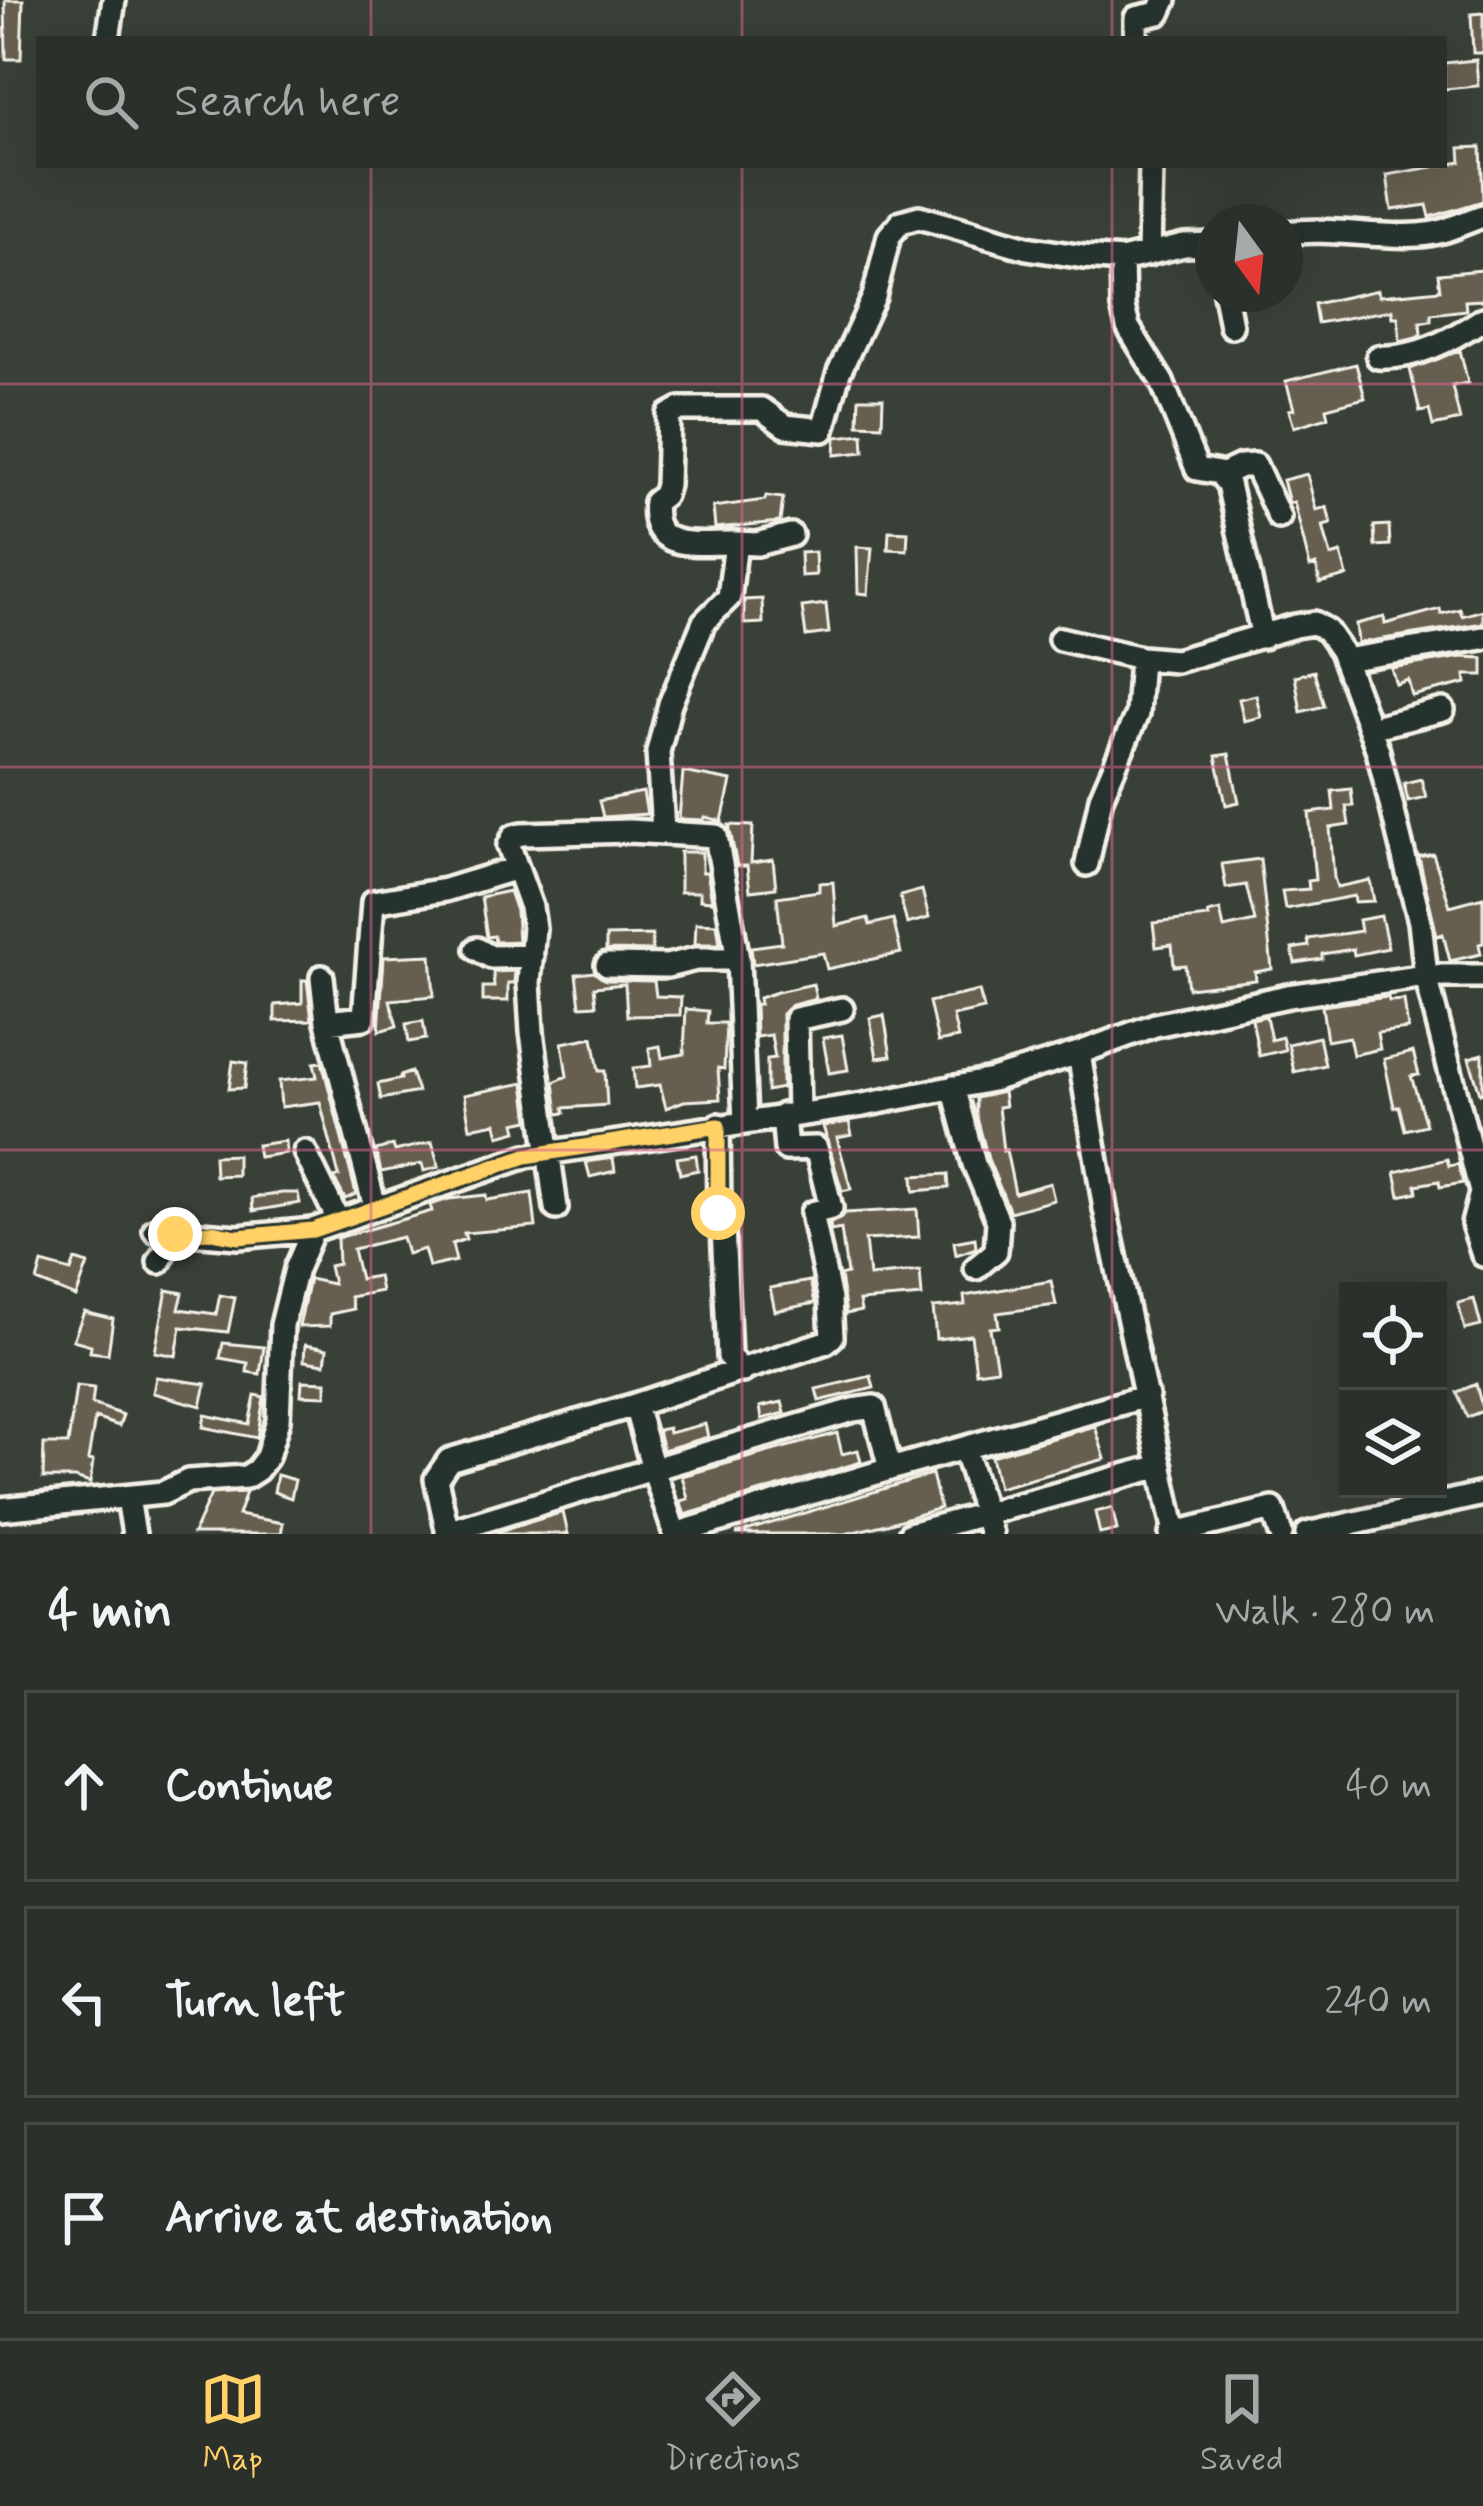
<!DOCTYPE html>
<html lang="en">
<head>
<meta charset="utf-8">
<style>
	:root { --surface:#2b302a; --page:#373c36; --text:#f1f3f6; --muted:#a6a9a8; --line:#474b47; --accent:#ffd166 }
	body { margin:0; font-family:Mynerve,sans-serif; background:var(--page); color:var(--text) }
	.controls { position:absolute; right:36px; bottom:36px; display:grid; overflow:hidden; border-radius:0px; box-shadow:0 12px 48px #0002 }
	.controls button { width:108px; height:108px; display:grid; place-items:center; padding:0; border:0; border-bottom:3px solid var(--line); background:var(--surface); color:var(--text); font:60px sans-serif }
	.compass { position:absolute; left:1195px; top:204px; width:108px; height:108px; border-radius:50%; background:var(--surface); box-shadow:0 12px 48px #0002; rotate:165deg }
	.stop { position:absolute; width:36px; height:36px; margin:-27px; border:9px solid #ffd166; border-radius:50%; background:#fff }
	.stop.end { background:#ffd166; border-color:#fff; box-shadow:0 3px 12px #0008 }
	.list { margin:0; padding:0; list-style:none }
	h2 { display:flex; justify-content:space-between; align-items:center; height:156px; margin:0; padding:0 48px; font-size:51px }
	h2 small { font-size:39px; font-weight:400; color:var(--muted) }
	.list li { display:grid; grid-template-columns:78px 1fr auto; gap:36px; align-items:center; box-sizing:border-box; height:192px; margin:0 24px 24px; padding:0 24px; border:3px solid var(--line); border-radius:0px }
	.list b { display:block; font-size:45px; white-space:nowrap }
	.list em { font-size:39px; font-style:normal; color:var(--muted) }
	.icon { flex:none; width:66px; height:66px; fill:none; stroke:currentColor; stroke-width:2; stroke-linecap:round; stroke-linejoin:round }
	.map { position:relative; flex:none; width:1483px; height:1534px; overflow:hidden }
	.search { position:absolute; background:var(--surface); box-shadow:0 12px 48px #0002; left:36px; right:36px; top:36px; height:132px; display:flex; align-items:center; gap:30px; box-sizing:border-box; padding:0 42px; border-radius:0px; color:var(--muted); font-size:45px }
	.sheet { height:804px; background:var(--surface) }
	nav { display:flex; justify-content:space-around; align-items:center; box-sizing:border-box; height:168px; border-top:3px solid var(--line); background:var(--surface); font-size:33px; color:var(--muted) }
	nav a { display:grid; justify-items:center; gap:6px }
	nav .on { color:var(--accent) }
	.map>svg:first-child { display:block }
</style>
</head>
<body>
<div class="map">
<svg width="1483" height="1534" viewBox="0 0 1483 1534">
	<rect width="100%" height="100%" fill="#394038"/>
	<filter id="ink" filterUnits="userSpaceOnUse"><feTurbulence type="fractalNoise" baseFrequency=".00833" numOctaves="2"/><feDisplacementMap in="SourceGraphic" scale="24" xChannelSelector="R" yChannelSelector="G"/><feConvolveMatrix kernelMatrix="1 2 1 2 8 2 1 2 1" color-interpolation-filters="sRGB"/></filter>
	<g filter="url(#ink)">
		<path fill="#665e50" stroke="#f4f1e8" stroke-width="3" d="M 5,0 L 23,0 L 21,59 L 6,59 Z
			M 1483,13 L 1483,53 L 1473,53 L 1471,14 Z
			M 1476,60 L 1478,86 L 1444,89 L 1444,63 Z
			M 1481,147 L 1483,201 L 1430,217 L 1427,205 L 1392,210 L 1387,175 L 1461,162 L 1460,148 Z
			M 1483,270 L 1483,300 L 1465,301 L 1466,310 L 1431,314 L 1431,321 L 1420,322 L 1421,335 L 1416,337 L 1400,341 L 1398,317 L 1392,317 L 1392,310 L 1317,323 L 1314,304 L 1378,290 L 1379,296 L 1440,290 L 1438,274 Z
			M 1460,350 L 1468,383 L 1452,386 L 1460,420 L 1433,426 L 1429,410 L 1420,412 L 1410,369 Z
			M 1356,364 L 1365,398 L 1326,408 L 1328,417 L 1294,427 L 1289,410 L 1294,409 L 1286,381 Z
			M 859,398 L 883,398 L 882,425 L 858,424 Z
			M 863,434 L 864,452 L 835,455 L 836,437 Z
			M 1307,474 L 1316,510 L 1327,507 L 1331,524 L 1323,526 L 1331,556 L 1341,553 L 1347,576 L 1320,583 L 1316,565 L 1310,567 L 1294,502 L 1289,503 L 1283,480 Z
			M 766,496 L 783,498 L 780,522 L 715,528 L 713,507 L 765,500 Z
			M 1389,525 L 1390,545 L 1375,546 L 1374,526 Z
			M 889,531 L 908,532 L 907,550 L 888,549 Z
			M 857,547 L 872,548 L 868,594 L 858,593 Z
			M 815,552 L 816,575 L 801,576 L 800,553 Z
			M 762,599 L 763,623 L 744,624 L 744,600 Z
			M 826,604 L 829,633 L 806,636 L 802,607 Z
			M 1440,609 L 1441,614 L 1460,609 L 1462,616 L 1483,610 L 1483,623 L 1358,643 L 1356,624 L 1384,617 L 1385,624 Z
			M 1462,657 L 1483,658 L 1483,675 L 1465,675 L 1466,683 L 1412,696 L 1408,680 L 1396,684 L 1391,668 Z
			M 1314,671 L 1324,706 L 1301,712 L 1295,676 Z
			M 1256,695 L 1261,717 L 1244,721 L 1239,699 Z
			M 1229,754 L 1239,802 L 1226,805 L 1216,756 Z
			M 683,772 L 731,781 L 722,821 L 705,817 L 704,820 L 679,819 Z
			M 1421,779 L 1426,797 L 1408,801 L 1404,783 Z
			M 1351,789 L 1353,806 L 1346,806 L 1349,825 L 1330,828 L 1334,878 L 1337,887 L 1370,880 L 1374,901 L 1355,902 L 1354,896 L 1285,909 L 1282,891 L 1309,889 L 1308,881 L 1315,880 L 1309,813 L 1334,810 L 1332,791 Z
			M 643,792 L 647,814 L 603,817 L 599,801 Z
			M 729,825 L 753,826 L 751,863 L 773,860 L 776,888 L 750,891 L 747,866 L 737,866 Z
			M 680,852 L 702,852 L 702,872 L 707,872 L 712,901 L 700,900 L 700,892 L 680,892 Z
			M 1433,854 L 1450,906 L 1483,897 L 1483,943 L 1479,944 L 1481,954 L 1450,961 L 1443,934 L 1437,936 L 1419,857 Z
			M 1260,859 L 1272,969 L 1255,972 L 1256,980 L 1188,988 L 1185,965 L 1174,966 L 1172,945 L 1156,947 L 1153,923 L 1209,917 L 1208,913 L 1220,910 L 1224,928 L 1255,921 L 1246,885 L 1226,888 L 1222,864 Z
			M 833,882 L 836,926 L 868,918 L 870,925 L 893,919 L 901,953 L 827,969 L 823,953 L 753,964 L 751,947 L 782,943 L 777,897 L 819,891 L 819,883 Z
			M 922,890 L 929,918 L 907,924 L 900,896 Z
			M 509,891 L 516,911 L 518,941 L 495,942 L 494,936 L 487,937 L 481,897 Z
			M 1381,916 L 1388,948 L 1354,955 L 1353,949 L 1322,954 L 1322,959 L 1295,963 L 1292,949 L 1309,946 L 1308,939 L 1361,931 L 1359,920 Z
			M 696,923 L 717,924 L 720,944 L 695,944 Z
			M 652,935 L 652,951 L 606,950 L 606,936 Z
			M 431,955 L 434,996 L 390,1000 L 397,1026 L 379,1031 L 384,957 Z
			M 515,971 L 514,983 L 508,983 L 508,1001 L 483,1001 L 483,987 L 494,987 L 493,972 Z
			M 594,972 L 606,980 L 654,981 L 656,996 L 681,997 L 680,1015 L 627,1016 L 625,984 L 594,987 L 596,1005 L 580,1006 L 576,974 Z
			M 302,980 L 307,980 L 312,1020 L 275,1021 L 275,1005 L 302,1003 Z
			M 813,984 L 816,999 L 792,1005 L 782,1014 L 782,1088 L 767,1091 L 767,1059 L 775,1058 L 771,1035 L 756,1037 L 755,1004 L 760,1004 L 759,998 L 777,992 Z
			M 979,991 L 984,1009 L 953,1016 L 958,1038 L 938,1042 L 929,1002 Z
			M 1388,997 L 1389,1001 L 1404,1000 L 1408,1029 L 1377,1033 L 1380,1049 L 1353,1055 L 1349,1037 L 1327,1041 L 1322,1006 Z
			M 686,1009 L 708,1011 L 707,1023 L 726,1023 L 724,1069 L 718,1068 L 720,1099 L 684,1101 L 666,1108 L 660,1085 L 635,1088 L 633,1068 L 651,1066 L 649,1048 L 660,1046 L 662,1058 L 684,1054 Z
			M 884,1015 L 891,1056 L 877,1058 L 870,1018 Z
			M 1266,1016 L 1271,1040 L 1282,1037 L 1285,1050 L 1259,1056 L 1252,1019 Z
			M 423,1021 L 426,1039 L 409,1042 L 406,1024 Z
			M 842,1035 L 848,1070 L 829,1073 L 823,1038 Z
			M 593,1037 L 599,1071 L 605,1071 L 607,1105 L 564,1108 L 565,1113 L 558,1114 L 554,1082 L 567,1076 L 562,1043 Z
			M 1319,1037 L 1325,1065 L 1294,1072 L 1288,1044 Z
			M 1413,1052 L 1419,1075 L 1411,1076 L 1426,1125 L 1405,1130 L 1399,1106 L 1394,1107 L 1384,1059 Z
			M 1483,1054 L 1483,1092 L 1480,1093 L 1469,1058 Z
			M 233,1061 L 247,1063 L 244,1088 L 229,1089 Z
			M 322,1062 L 356,1194 L 345,1199 L 334,1178 L 339,1176 L 320,1102 L 281,1107 L 279,1081 L 317,1077 L 314,1063 Z
			M 411,1072 L 418,1092 L 381,1099 L 378,1084 L 401,1079 L 400,1076 Z
			M 524,1083 L 529,1120 L 515,1123 L 517,1131 L 499,1136 L 496,1123 L 470,1128 L 464,1095 Z
			M 1003,1092 L 1005,1106 L 998,1107 L 1003,1151 L 1006,1150 L 1015,1193 L 1050,1183 L 1054,1200 L 1010,1212 L 988,1159 L 976,1114 L 976,1098 Z
			M 849,1122 L 852,1135 L 837,1138 L 851,1189 L 842,1191 L 823,1126 Z
			M 285,1141 L 286,1153 L 259,1157 L 257,1145 Z
			M 432,1142 L 439,1167 L 424,1171 L 422,1164 L 381,1172 L 376,1150 L 393,1145 L 395,1151 Z
			M 237,1155 L 237,1175 L 215,1176 L 214,1156 Z
			M 696,1155 L 698,1170 L 680,1174 L 677,1158 Z
			M 613,1158 L 615,1171 L 590,1177 L 586,1162 Z
			M 1447,1159 L 1449,1166 L 1458,1164 L 1463,1183 L 1440,1187 L 1439,1181 L 1416,1185 L 1417,1192 L 1400,1196 L 1395,1172 Z
			M 948,1174 L 949,1188 L 914,1191 L 913,1176 Z
			M 282,1193 L 298,1193 L 300,1203 L 253,1211 L 252,1198 Z
			M 532,1193 L 536,1227 L 464,1233 L 466,1239 L 452,1244 L 456,1261 L 429,1267 L 424,1249 L 407,1254 L 402,1237 L 353,1249 L 360,1279 L 378,1276 L 381,1291 L 350,1297 L 353,1309 L 330,1314 L 330,1326 L 299,1327 L 309,1279 L 333,1284 L 329,1266 L 338,1264 L 337,1238 L 432,1211 L 430,1205 L 449,1199 L 486,1195 L 487,1200 Z
			M 917,1209 L 919,1237 L 865,1240 L 869,1276 L 920,1271 L 922,1296 L 859,1301 L 861,1311 L 846,1314 L 840,1276 L 847,1274 L 841,1229 L 831,1231 L 830,1224 L 845,1213 Z
			M 975,1238 L 976,1248 L 956,1255 L 954,1242 Z
			M 75,1260 L 88,1264 L 76,1297 L 37,1281 L 42,1263 L 71,1271 Z
			M 810,1281 L 815,1303 L 775,1311 L 770,1288 Z
			M 1051,1281 L 1056,1305 L 997,1313 L 999,1327 L 990,1328 L 997,1369 L 976,1372 L 971,1335 L 936,1339 L 933,1308 L 965,1305 L 964,1296 Z
			M 167,1290 L 183,1293 L 179,1309 L 216,1314 L 220,1295 L 235,1298 L 228,1332 L 181,1327 L 176,1356 L 155,1352 Z
			M 1474,1299 L 1481,1326 L 1465,1330 L 1458,1303 Z
			M 84,1312 L 113,1319 L 108,1354 L 90,1352 L 91,1345 L 73,1340 Z
			M 223,1343 L 264,1347 L 260,1374 L 247,1372 L 248,1363 L 220,1358 Z
			M 305,1345 L 327,1349 L 325,1364 L 304,1361 Z
			M 871,1376 L 874,1388 L 819,1401 L 816,1389 Z
			M 156,1377 L 206,1384 L 201,1406 L 153,1393 Z
			M 302,1381 L 326,1382 L 326,1396 L 301,1395 Z
			M 1476,1384 L 1483,1411 L 1467,1417 L 1457,1392 Z
			M 76,1386 L 94,1388 L 92,1404 L 123,1415 L 119,1426 L 95,1418 L 88,1460 L 93,1461 L 90,1483 L 75,1478 L 43,1478 L 44,1444 L 68,1444 Z
			M 255,1395 L 264,1397 L 257,1438 L 203,1427 L 205,1415 L 249,1424 Z
			M 782,1402 L 785,1413 L 762,1419 L 760,1407 Z
			M 705,1424 L 708,1437 L 663,1450 L 658,1430 L 668,1428 L 669,1433 Z
			M 1095,1426 L 1105,1459 L 998,1488 L 991,1456 Z
			M 837,1433 L 842,1454 L 858,1450 L 861,1462 L 685,1515 L 680,1501 L 688,1499 L 682,1476 Z
			M 932,1474 L 940,1508 L 887,1524 L 845,1534 L 736,1534 Z
			M 277,1475 L 295,1480 L 291,1498 L 274,1492 Z
			M 246,1492 L 238,1515 L 283,1523 L 281,1534 L 193,1534 L 211,1494 Z
			M 1112,1508 L 1117,1530 L 1100,1534 L 1095,1512 Z
			M 563,1512 L 568,1534 L 498,1534 L 497,1532 Z"/>
		<g fill="none" stroke-linecap="round" stroke-linejoin="round">
			<defs>
				<path id="minor" d="M 108,39 L 114,0
					M 1136,39 L 1136,18 L 1159,13 L 1165,0
					M 1285,233 C 1330,227 1374,238 1419,235 C 1443,234 1461,223 1483,216
					M 1149,254 L 1151,165
					M 1122,260 L 1123,307 L 1128,327 L 1162,382 L 1197,469 L 1219,473 L 1228,484 L 1263,637
					M 1225,294 L 1231,326
					M 1378,357 C 1417,359 1451,340 1483,319
					M 1222,475 L 1241,466 L 1255,465 L 1279,517
					M 736,543 C 699,542 649,554 655,502 L 664,495 L 667,485 L 669,415 L 680,409 L 762,409 L 785,426 L 823,430 L 839,372 L 874,297 L 889,236 L 901,222 L 919,217 L 1027,248 L 1084,257 L 1122,260 L 1184,245 L 1213,244
					M 1060,639 L 1141,658 L 1176,661 L 1295,626 L 1314,623 L 1327,631 L 1341,651 L 1378,751 L 1420,922 L 1426,976 L 1483,1200
					M 1344,660 L 1483,638
					M 1370,728 L 1443,710
					M 663,831 L 658,752 L 670,704 L 704,622 L 729,597 L 736,543 L 757,544 L 791,535
					M 1087,864 L 1101,798 L 1137,714 L 1141,658
					M 477,949 L 491,957 L 532,956
					M 738,959 L 745,1121
					M 322,977 L 327,1022 L 375,1207
					M 327,1022 L 364,1018 L 373,902 L 445,890 L 517,868
					M 953,1087 L 974,1164 L 998,1221 L 996,1251 L 976,1268
					M 798,1112 L 796,1019 L 842,1009
					M 718,1125 L 719,1213 L 723,1226 L 729,1357 L 743,1371
					M 305,1152 L 339,1222
					M 1480,1197 L 1473,1224 L 1483,1255
					M 556,1208 L 532,1032 L 529,983 L 534,928 L 531,907 L 509,846 L 514,836 L 522,834 L 629,831 L 716,836 L 738,959 L 696,959 L 667,966 L 607,965
					M 155,1230 L 238,1237 L 313,1230
					M 159,1262 L 175,1234
					M 635,1405 L 826,1342 L 832,1337 L 830,1300 L 812,1213 L 831,1208 L 816,1148 L 786,1149 L 783,1115
					M 964,1448 L 991,1534
					M 128,1498 L 134,1534
					M 0,1509 L 163,1493 L 188,1481 L 246,1477 L 257,1470 L 267,1457 L 278,1420 L 282,1325 L 296,1269 L 313,1230 L 526,1156 L 863,1105 L 992,1080 L 1079,1053
					M 447,1532 L 653,1469 L 675,1534 L 890,1469
					M 1175,1533 L 1273,1509 L 1281,1534
					M 448,1534 L 436,1479 L 449,1460 L 635,1405 L 653,1469 L 853,1410 L 874,1407 L 890,1469 L 1147,1396
					M 910,1534 L 1161,1466
					M 1171,1534 L 1175,1533 L 1105,1209 L 1079,1053 L 1155,1025 L 1288,996 L 1426,976 L 1483,976
					M 1307,1534 L 1483,1494"/>
			</defs>
			<use href="#minor" stroke="#f4f1e8" stroke-width="30"/>
			<use href="#minor" stroke="#26332d" stroke-width="21"/>
		</g>
	</g>
	<g fill="none" stroke-linecap="round" stroke-linejoin="round" filter="url(#ink)">
		<path stroke="#ffd166" stroke-width="15" d="M 175,1234 L 212,1232 L 238,1237 L 313,1230 L 526,1156 L 718,1126 L 718,1213"/>
	</g>
	<path fill="none" stroke="#d4648c" stroke-width="3" stroke-opacity="0.55" d="M 371,0 L 371,39M 742,0 L 742,39M 1112,0 L 1112,39M 371,165 L 371,1534M 742,165 L 742,1534M 1112,165 L 1112,1534M 0,384 L 1483,384M 0,767 L 1483,767M 0,1150 L 1483,1150"/>
</svg>
<div class="controls">
<button><svg class="icon" aria-label="locate" viewBox="0 0 24 24"><circle cx="12" cy="12" r="6"/><path d="M12 2v4M12 18v4M2 12h4M18 12h4"/></svg></button>
<button><svg class="icon" aria-label="layers" viewBox="0 0 24 24"><path d="M12 4l9 5-9 5-9-5zM3 14l9 5 9-5"/></svg></button>
</div>
<svg class="compass" viewBox="-18 -18 36 36"><path d="M0-13l5 13h-10z" fill="#e53935"/><path d="M0 13l5-13h-10z" fill="#a6a9a8"/></svg>
<div class="stop" style="left:718px;top:1213px"></div>
<div class="stop end" style="left:175px;top:1234px"></div>
<div class="search"><svg class="icon" aria-label="search" viewBox="0 0 24 24"><circle cx="10" cy="10" r="6"/><path d="M15 15l6 6"/></svg>Search here</div>
</div>
<section class="sheet">
<h2>4 min<small>Walk · 280 m</small></h2>
<ul class="list">
<li><svg class="icon" aria-label="ahead" viewBox="0 0 24 24"><path d="M12 20V5M6 11l6-6 6 6"/></svg><div><b>Continue</b></div><em>40 m</em></li>
<li><svg class="icon" aria-label="left" viewBox="0 0 24 24"><path d="M17 20v-9H6M10 6l-5 5 5 5"/></svg><div><b>Turn left</b></div><em>240 m</em></li>
<li><svg class="icon" aria-label="arrive" viewBox="0 0 24 24"><path d="M6 21V4h12l-3 4 3 4H6"/></svg><div><b>Arrive at destination</b></div></li>
</ul>
</section>
<nav>
<a class="on"><svg class="icon" aria-label="map" viewBox="0 0 24 24"><path d="M3 6l6-2 6 2 6-2v14l-6 2-6-2-6 2zM9 4v14M15 6v14"/></svg>Map</a>
<a><svg class="icon" aria-label="directions" viewBox="0 0 24 24"><path d="M12 3l9 9-9 9-9-9zM9 14v-3h6M13 9l2 2-2 2"/></svg>Directions</a>
<a><svg class="icon" aria-label="saved" viewBox="0 0 24 24"><path d="M7 4h10v16l-5-4-5 4z"/></svg>Saved</a>
</nav>
</body>
</html>
